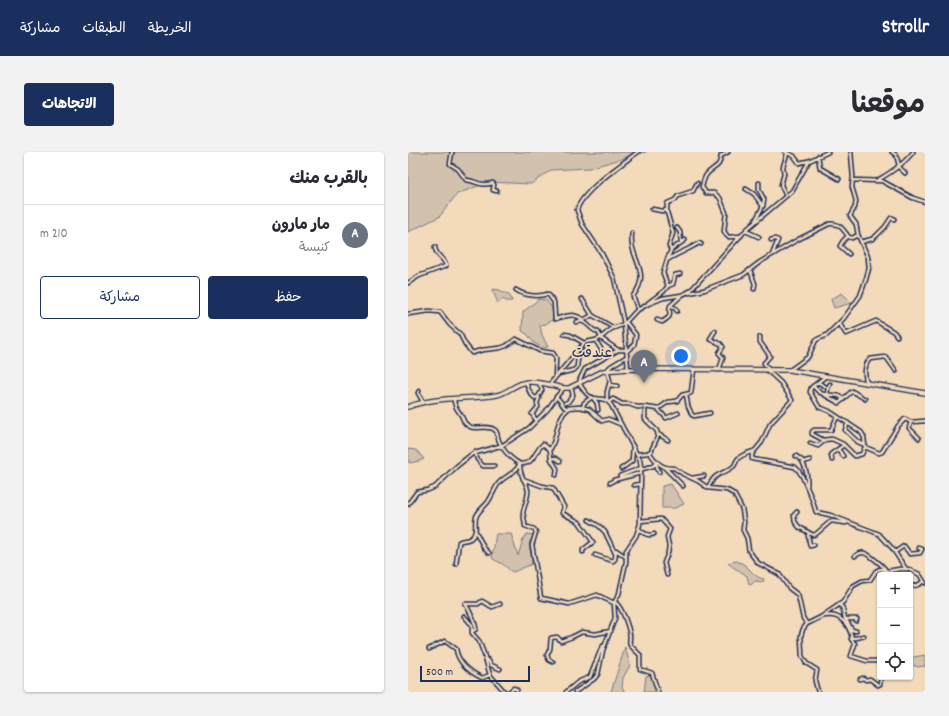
<!DOCTYPE html>
<html lang="ar">
<head>
<meta charset="utf-8">
<style>
	:root { --surface:#fff; --page:#f2f2f3; --text:#2b2b33; --muted:#7c7c81; --line:#e1e1e2; --accent:#1b2f5e }
	body { margin:0; font-family:Dekko,"Playpen Sans Arabic",sans-serif; background:var(--page); color:var(--text); direction:rtl }
	.controls { position:absolute; right:12px; bottom:12px; display:grid; overflow:hidden; border-radius:4px; box-shadow:0 1px 3px #0004 }
	.controls button { width:36px; height:36px; display:grid; place-items:center; padding:0; border:0; border-bottom:1px solid var(--line); background:var(--surface); color:var(--text); font:20px sans-serif }
	.scale { position:absolute; left:12px; bottom:10px; width:110px; box-sizing:border-box; padding-left:4px; border:2px solid #1b2f5e; border-top:0; font-size:11px; line-height:14px; white-space:nowrap; color:#1b2f5e; -webkit-text-stroke:3px #f2daba; paint-order:stroke }
	.you { position:absolute; left:273px; top:204px; width:14px; height:14px; margin:-10px; border:3px solid #fff; border-radius:50%; background:#1a73e8; box-shadow:0 0 0 6px #1a73e833 }
	.badge { display:grid; place-items:center; width:26px; height:26px; border-radius:50%; background:var(--accent); color:#fff; font-size:13px; font-weight:700 }
	.pin { position:absolute; translate:-50% -33px; filter:drop-shadow(0 1px 2px #0008) }
	.pin::after { content:''; position:absolute; top:21px; width:14px; height:12px; background:inherit; clip-path:polygon(0 0,100% 0,50% 100%) }
	.list { margin:0; padding:0; list-style:none }
	h2 { display:flex; justify-content:space-between; align-items:center; height:52px; margin:0; padding:0 16px; font-size:17px }
	h2 small { font-size:13px; font-weight:400; color:var(--muted) }
	.list li { display:grid; grid-template-columns:26px 1fr auto; gap:12px; align-items:center; box-sizing:border-box; height:60px; padding:0 16px; border-top:1px solid var(--line) }
	.list b { display:block; font-size:15px; white-space:nowrap }
	.list p { margin:0; font-size:13px; white-space:nowrap; color:var(--muted) }
	.list em { font-size:13px; font-style:normal; color:var(--muted) }
	.actions { display:flex; gap:8px; padding:12px 16px }
	.actions a { flex:1; padding:9px 0; border:1px solid var(--accent); border-radius:4px; text-align:center; font-size:14px; color:var(--accent) }
	.actions .main { background:var(--accent); color:#fff }
	.icon { flex:none; width:22px; height:22px; fill:none; stroke:currentColor; stroke-width:2; stroke-linecap:round; stroke-linejoin:round }
	.map { position:relative; flex:none; width:517px; height:540px; overflow:hidden; direction:ltr; border-radius:4px }
	header { display:flex; align-items:center; gap:24px; box-sizing:border-box; height:56px; padding:0 20px; background:var(--accent); color:#fff }
	header strong { font-size:19px }
	nav { display:flex; gap:22px; margin-inline-start:auto; font-size:14px }
	.intro { display:flex; align-items:center; justify-content:space-between; box-sizing:border-box; height:96px; padding:0 24px }
	h1 { margin:0; font-size:28px }
	.button { padding:10px 18px; border-radius:4px; background:var(--accent); color:#fff; font-size:14px; font-weight:700 }
	main { display:flex; gap:24px; padding:0 24px }
	aside { flex:1; background:var(--surface); border-radius:4px; box-shadow:0 1px 3px #0004 }
	.map>svg:first-child { display:block }
</style>
</head>
<body>
<header>
<strong>Strollr</strong>
<nav><a>الخريطة</a><a>الطبقات</a><a>مشاركة</a></nav>
</header>
<div class="intro"><h1>موقعنا</h1><a class="button">الاتجاهات</a></div>
<main>
<div class="map">
<svg width="517" height="540" viewBox="0 0 517 540">
	<rect width="100%" height="100%" fill="#f2daba"/>
	<filter id="ink" filterUnits="userSpaceOnUse"><feTurbulence type="fractalNoise" baseFrequency=".025" numOctaves="2"/><feDisplacementMap in="SourceGraphic" scale="8" xChannelSelector="R" yChannelSelector="G"/><feConvolveMatrix kernelMatrix="1 2 1 2 8 2 1 2 1" color-interpolation-filters="sRGB"/></filter>
	<g filter="url(#ink)">
		<path fill="#d2c1ad" stroke="#767886" d="M 0,0 L 238,0 L 181,16 L 143,18 L 123,32 L 81,30 L 49,42 L 31,65 L 0,80 Z
			M 84,137 L 92,138 L 94,140 L 101,142 L 104,149 L 98,149 L 95,147 L 90,151 Z
			M 434,141 L 444,151 L 426,156 L 423,147 Z
			M 131,147 L 138,148 L 144,156 L 145,167 L 138,172 L 132,173 L 134,183 L 140,195 L 135,196 L 126,191 L 119,182 L 114,179 L 115,160 Z
			M 0,297 L 8,298 L 16,307 L 11,309 L 1,311 Z
			M 263,332 L 276,352 L 267,356 L 254,356 L 254,334 Z
			M 88,382 L 103,382 L 110,404 L 115,387 L 119,382 L 127,383 L 121,390 L 124,412 L 105,420 C 100,418 100,416 96,413 C 92,410 89,410 84,406 Z
			M 328,409 C 343,413 343,425 356,427 L 355,430 L 347,429 L 343,433 L 341,432 L 339,424 C 333,419 326,417 320,411 Z
			M 217,495 L 222,513 L 215,526 L 214,536 L 217,540 L 203,540 Z
			M 517,503 L 517,515 L 515,514 L 510,515 L 502,512 L 502,504 L 506,505 Z
			M 244,523 L 248,540 L 236,540 L 238,524 Z"/>
		<g fill="none" stroke-linecap="round" stroke-linejoin="round">
			<defs>
				<path id="minor" d="M 44,0 L 42,12 L 50,17 L 58,28 C 70,29 71,35 85,31 L 86,33 L 85,38 L 89,39
					M 320,0 L 313,4 C 312,16 306,14 299,22 C 296,25 295,31 294,35 L 298,41 L 306,41 L 312,46 L 318,61 L 316,79 L 319,84 L 321,85 L 333,84
					M 377,0 L 386,4 L 391,11 L 400,9
					M 484,0 L 488,3 L 491,13
					M 410,4 L 412,16 L 431,27
					M 490,14 L 497,21
					M 445,28 L 474,29 L 505,46 L 517,50
					M 470,28 C 482,21 497,11 505,0
					M 338,37 L 346,42 L 354,53
					M 378,44 L 373,33 L 376,22 L 375,15 L 379,2
					M 244,57 L 254,59 L 259,58
					M 347,69 L 355,54 L 356,47 L 351,38 L 351,31
					M 269,76 L 272,80 L 273,90
					M 338,79 L 351,85
					M 224,81 C 220,107 245,119 225,144 L 230,158
					M 440,84 L 435,89 L 432,94 L 441,102
					M 363,88 L 367,87 L 370,88 L 364,103
					M 453,90 L 464,87 L 468,84 L 477,75 L 483,66 L 485,66 L 486,67
					M 263,98 L 261,94 L 265,81 L 259,60 L 259,52 L 260,51 L 267,48 L 270,44 L 285,39 L 289,31
					M 259,108 C 270,101 280,98 291,91 L 293,92
					M 342,118 L 347,132 L 346,137
					M 0,131 L 11,124 L 38,114 C 37,106 27,104 27,95
					M 260,134 L 265,132 L 267,123 L 272,122
					M 108,138 C 117,144 130,145 140,142 L 146,150 L 147,167 C 160,164 164,160 176,168 L 184,163
					M 281,141 L 296,138 L 335,123 L 352,110 L 389,88 L 421,72 C 432,70 435,78 441,85 L 444,86 L 450,83
					M 174,147 L 184,163 L 206,176 L 216,172 L 228,159 L 240,152 L 255,146 L 274,143 L 282,139 L 339,77 L 384,39 L 401,9 L 420,0
					M 240,151 L 256,139 L 260,134 L 255,121 L 259,108 L 263,98 L 277,88
					M 262,154 L 267,156 L 269,159
					M 0,162 L 21,159 L 32,160 L 42,173 L 52,182 L 57,192 L 64,201 L 74,198 L 92,196 L 98,194 L 108,187 L 132,199 L 145,201 L 148,206 L 147,225
					M 249,168 L 254,170 C 266,163 260,163 262,154 L 274,143
					M 168,170 C 179,166 181,178 190,180 L 194,187 L 210,198 L 218,198
					M 218,170 L 228,183 L 226,193 L 219,199
					M 431,171 L 438,182 L 468,169 L 486,180 L 489,184
					M 307,179 L 302,187 L 313,192 L 315,195 L 311,201 L 315,206 L 311,218
					M 156,182 L 162,183 L 176,191
					M 352,185 L 352,190 L 362,204 L 356,211 L 361,218
					M 188,189 L 193,197 L 193,200 L 197,206
					M 220,217 L 216,172 L 206,126 L 194,102 L 174,72 L 169,58 C 173,40 215,11 230,0
					M 359,218 L 373,231 L 384,248 L 362,272 L 354,290 L 344,302 L 344,307 L 361,310 L 387,315 L 390,318 L 394,324 L 404,347 L 408,360 L 422,363 L 471,382 L 484,396 L 498,417
					M 382,218 L 400,205 L 408,188 L 419,183 L 436,166 L 452,144 L 458,127 L 461,116 L 460,105 L 450,83 L 448,72 L 442,64 L 447,55 L 448,49 L 444,35 L 445,25 L 443,0
					M 150,222 L 166,218 L 169,215 L 170,206 L 178,198
					M 418,224 L 403,236 L 402,240 L 411,255 L 421,259 L 453,280 L 456,285 L 457,295 L 471,301 L 474,300 L 490,274 L 497,267 L 503,270 L 501,276 L 511,286
					M 118,230 C 120,236 121,242 127,246 L 129,245 L 131,246 L 129,251 L 130,255 L 124,262 L 128,268
					M 172,231 L 172,227 L 177,217 L 210,198
					M 411,231 L 420,236 L 419,242
					M 459,231 C 456,224 456,212 462,207 L 478,205 L 488,219
					M 141,233 L 176,191 C 181,188 187,190 192,186 C 197,183 200,179 205,176
					M 201,233 L 209,234
					M 405,234 L 411,240 L 415,242 L 432,244 L 435,248
					M 420,236 L 422,232
					M 11,239 L 10,241 L 15,250
					M 278,242 L 280,254 L 284,263 L 286,264 L 302,261
					M 415,242 L 431,251 L 444,239 L 457,247
					M 130,245 L 134,238 L 131,231
					M 148,245 C 154,249 154,255 158,256 L 172,255 L 181,257 L 194,269 L 200,267 L 212,272
					M 185,246 L 189,251 L 190,258
					M 46,247 C 46,254 49,257 53,263 C 55,266 55,269 57,271 C 65,281 79,271 87,278 C 90,280 89,285 91,289 C 95,298 103,307 112,312 C 127,312 125,301 135,292 L 141,297 L 143,296 C 150,283 148,266 160,257
					M 199,248 L 199,240 L 202,229 L 199,218 L 203,214 L 218,205
					M 201,250 L 205,247 L 214,252 L 221,252 L 229,255 L 237,255 L 237,267 L 249,279 L 250,284 L 243,299 L 240,301 L 230,302
					M 157,251 L 160,250 L 165,243 L 163,235
					M 175,255 L 176,251 L 184,245
					M 237,255 L 250,257 L 258,266 L 270,261
					M 250,257 L 260,250 L 269,249 L 274,243 L 283,241 L 286,217
					M 429,265 L 423,278 L 406,278 L 404,280 L 404,282 L 415,288 L 424,287 L 435,292 L 447,304 L 454,302 L 457,295
					M 503,270 L 517,269
					M 440,271 L 437,278 L 450,290 L 457,293
					M 250,282 L 260,288
					M 402,291 L 410,294 L 416,289
					M 142,297 L 143,307 L 147,306 L 152,309
					M 430,297 L 435,304
					M 67,300 L 69,307 L 75,314 L 86,314
					M 241,300 C 248,310 254,317 266,316 L 275,322 L 290,329 L 300,336 L 319,338 L 326,342 L 334,357 L 336,370 L 335,378 L 339,386 L 341,399 L 350,411 L 371,422 L 381,436 L 390,443 L 395,466 L 399,472
					M 388,304 L 396,310
					M 143,307 L 149,317 L 148,323
					M 424,308 L 423,302 L 436,293
					M 112,312 C 111,325 119,329 120,339 C 120,347 115,357 115,361 C 116,366 117,370 117,374 L 126,377 L 128,380 L 124,393 L 133,446 L 161,452 L 189,443 L 206,451
					M 248,312 L 251,320
					M 256,315 L 275,334
					M 213,317 L 224,309 L 225,294
					M 234,317 L 245,314 L 249,310
					M 212,324 L 233,316
					M 284,326 L 296,324
					M 115,327 L 134,334 L 145,336 L 156,355 L 154,361 L 171,370 L 185,390 L 175,398 L 175,400
					M 202,331 L 206,328 L 233,321
					M 226,333 L 232,332
					M 399,334 C 400,325 399,319 395,311 L 398,309 L 402,308
					M 300,336 C 308,318 314,324 326,314 C 327,312 328,310 329,308 C 332,303 340,301 346,299
					M 0,352 L 9,340 L 20,338 L 27,335 L 49,314 L 64,302 L 95,293 L 121,276 L 140,257 L 149,244 L 156,236
					M 389,360 L 386,363 L 387,370 L 391,375 L 405,383 L 408,382 L 423,369 L 438,371
					M 181,368 L 191,374 L 197,380 L 207,401
					M 232,369 L 253,367 L 262,377 L 259,385 L 261,394 L 260,401 L 256,411 L 259,423
					M 231,377 C 235,381 240,385 246,382
					M 68,380 L 76,396 L 81,401
					M 401,381 L 400,383 L 402,394 L 406,393
					M 487,400 L 496,394 L 502,402 L 512,401 L 514,397 L 511,396
					M 187,403 L 205,409 L 207,407 L 208,398 L 218,405
					M 447,404 C 450,402 453,400 456,401 C 461,402 474,413 477,417
					M 48,412 L 51,390 C 55,387 60,390 64,385 C 70,380 66,372 68,365 C 70,359 76,355 80,350 C 84,344 86,338 90,332 C 96,324 107,322 111,313
					M 502,433 C 506,435 512,433 515,429
					M 206,452 L 208,451 C 214,455 221,476 222,484 C 222,487 221,489 222,493 L 232,503 L 232,517 L 244,521 L 250,540
					M 432,452 L 435,457 L 437,467 L 449,467 L 448,469
					M 56,464 L 64,473 L 64,481 L 71,489 L 76,502 L 82,523 L 97,540
					M 416,464 C 432,461 441,472 444,486 L 448,486 L 456,484
					M 438,468 L 444,478 L 448,479
					M 65,479 L 68,477 C 68,472 60,455 57,452 L 70,452 L 74,449 L 84,455 L 92,452
					M 444,486 L 443,487 L 447,492 L 443,504 L 459,509 L 470,509 L 472,515
					M 21,497 L 37,489 L 48,497 C 50,511 62,520 74,526 L 82,523
					M 80,508 L 83,513 L 92,517
					M 145,510 L 141,508 L 139,503 L 142,497 L 143,486 L 149,485 L 153,489 L 164,485 L 174,480 L 187,482 L 203,479
					M 452,527 L 455,526 L 458,528 L 462,527 L 470,533 L 472,532 L 473,525
					M 101,540 L 106,536 L 109,538
					M 158,540 L 170,530 L 182,525 L 193,497 L 195,494
					M 167,540 L 186,527 L 190,522 L 195,498 L 207,466 L 206,451 L 211,442 L 218,410 L 218,399 L 228,384 L 232,372 L 233,316 L 232,308 L 203,253 C 198,246 193,247 185,246 C 179,245 174,236 171,231
					M 410,540 L 407,529 L 409,518 L 398,511 L 394,504 L 393,484 L 395,477 L 399,472 L 413,465 L 435,450 L 445,434 L 454,429 L 462,428 L 468,419 L 472,417 L 480,419 L 492,417 L 500,417 L 511,422 L 517,431"/>
				<path id="major" d="M 0,255 C 28,244 59,248 89,243 C 100,241 109,230 120,230 C 132,229 145,234 156,236 L 161,236 L 195,219 L 220,217 L 382,218 L 517,241"/>
			</defs>
			<use href="#minor" stroke="#1b2f5e" stroke-width="5.5"/>
			<use href="#major" stroke="#1b2f5e" stroke-width="6"/>
			<use href="#minor" stroke="#f2daba" stroke-width="2.5"/>
			<use href="#major" stroke="#f2daba" stroke-width="3.5"/>
		</g>
	</g>
	<g text-anchor="middle" dominant-baseline="central" stroke-width="3.5" stroke-linejoin="round" paint-order="stroke">
		<g font-size="15" fill="#1b2f5e" stroke="#f2daba">
			<text x="184" y="202">عندقت</text>
		</g>
	</g>
</svg>
<div class="controls">
<button>+</button>
<button>−</button>
<button><svg class="icon" aria-label="locate" viewBox="0 0 24 24"><circle cx="12" cy="12" r="6"/><path d="M12 2v4M12 18v4M2 12h4M18 12h4"/></svg></button>
</div>
<div class="scale">500 m</div>
<div class="you"></div>
<div class="pin badge" style="left:236px;top:231px;background:#6b7280">A</div>
</div>
<aside>
<h2>بالقرب منك<small></small></h2>
<ul class="list">
<li><span class="badge" style="background:#6b7280">A</span><div><b>مار مارون</b><p>كنيسة</p></div><em>210 m</em></li>
</ul>
<div class="actions"><a class="main">حفظ</a><a>مشاركة</a></div>
</aside>
</main>
</body>
</html>
